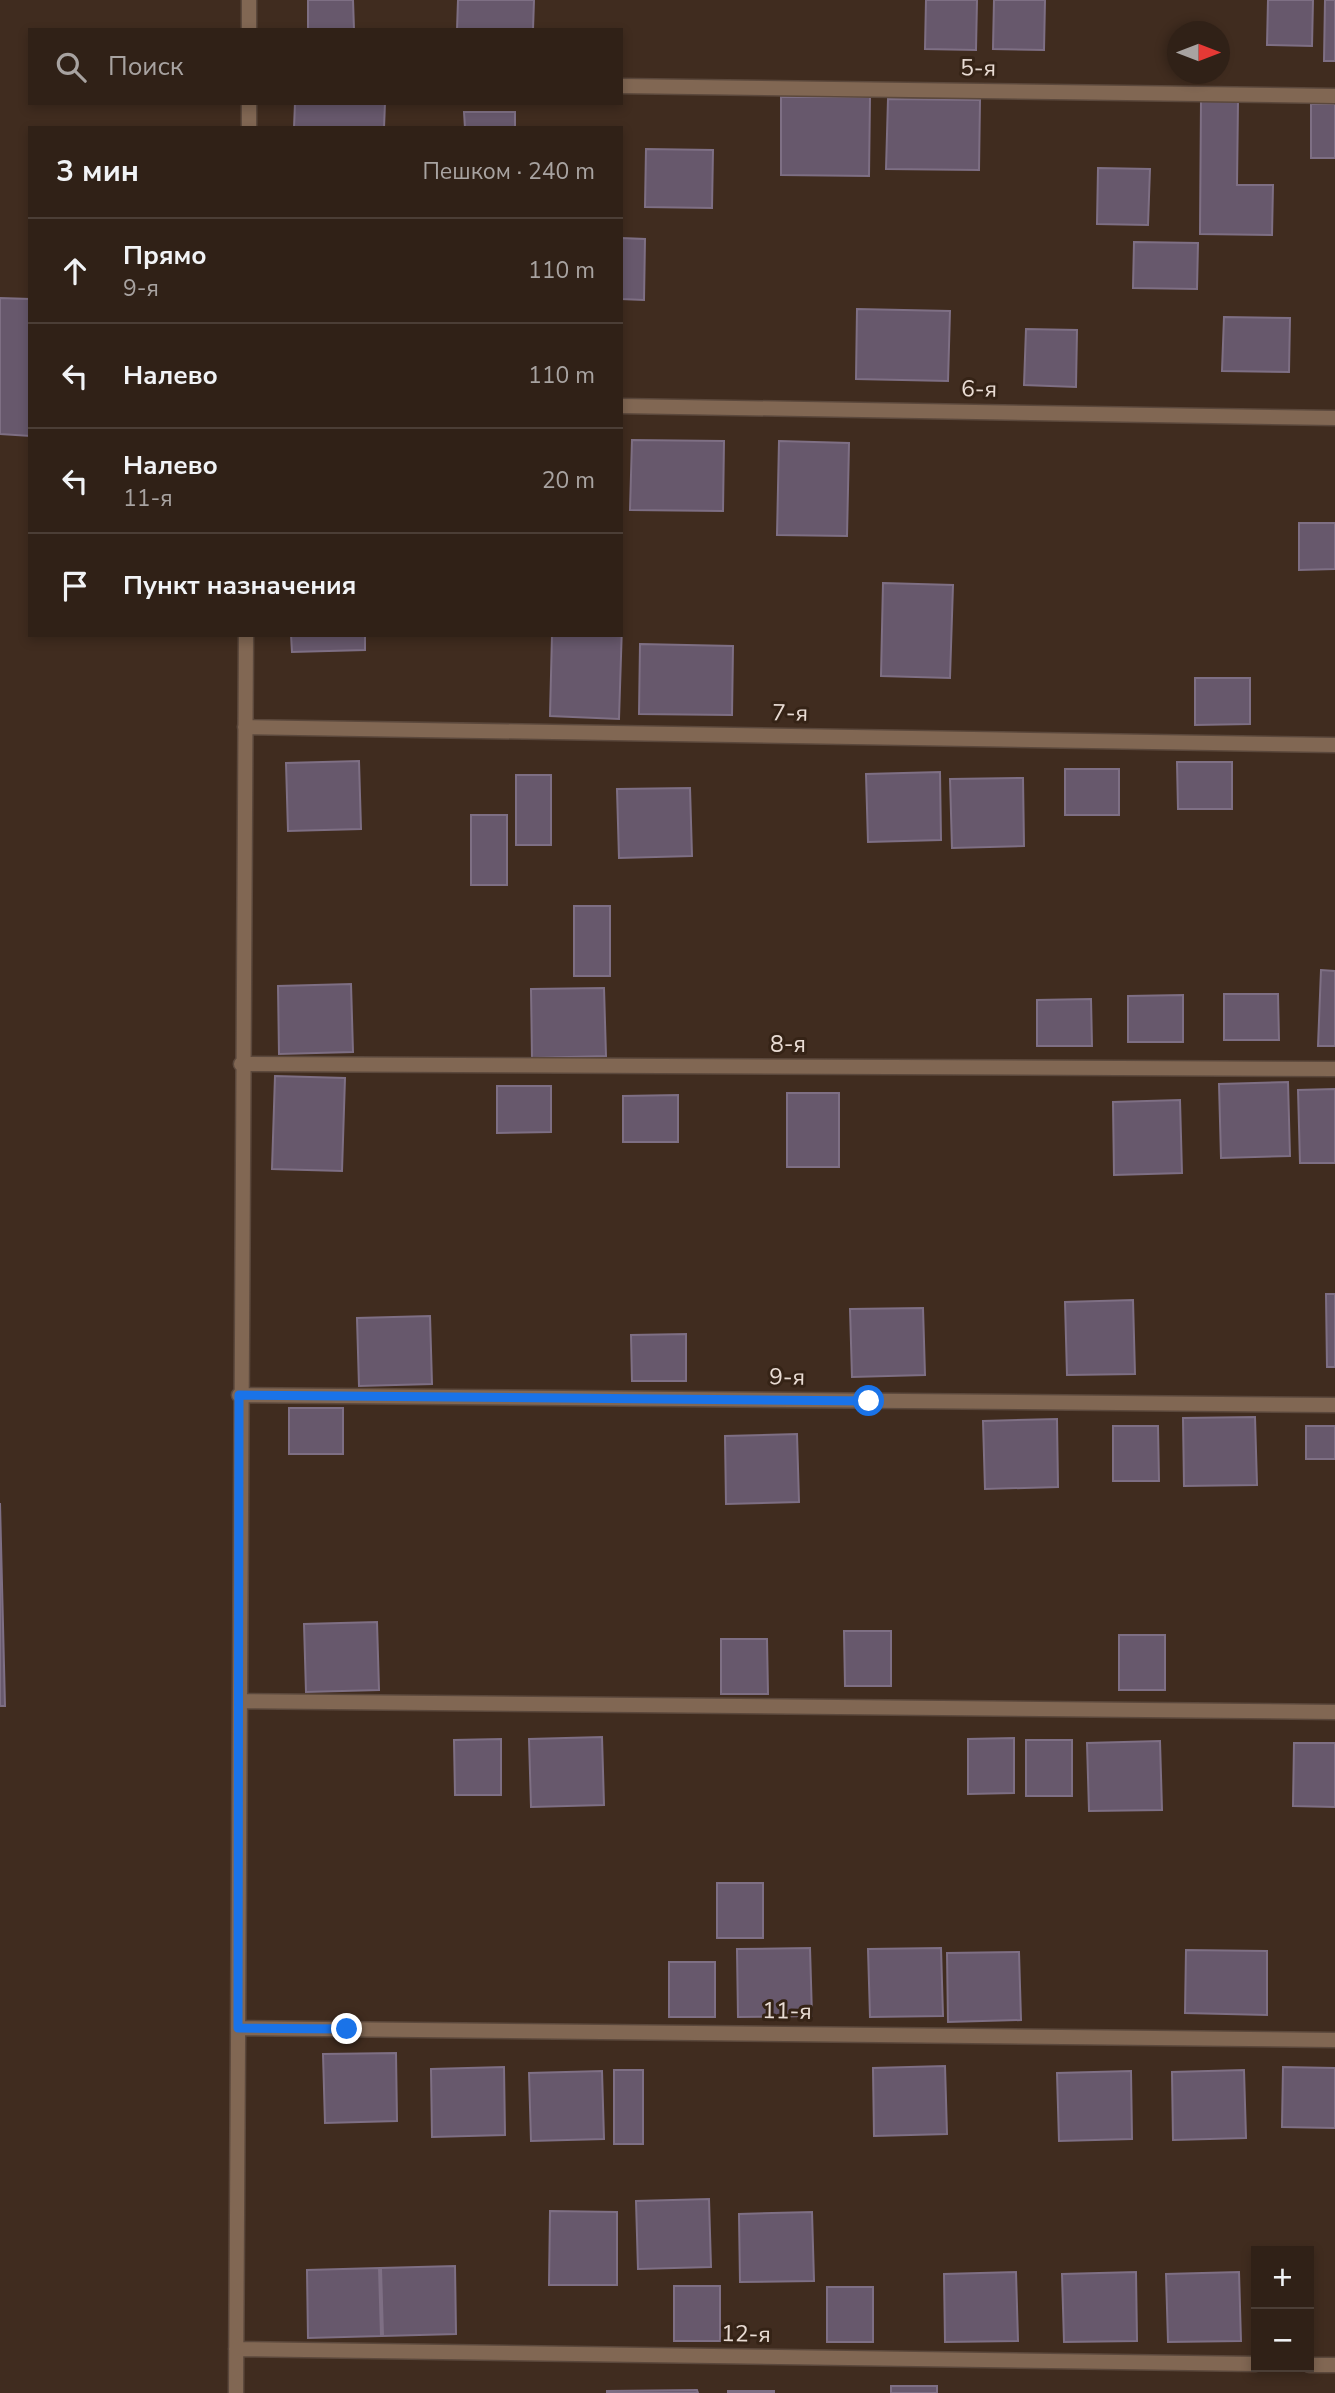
<!DOCTYPE html>
<html lang="ru">
<head>
<meta charset="utf-8">
<style>
	:root { --surface:#302117; --page:#382920; --text:#f1f3f6; --muted:#a8a3a1; --line:#4b3e36 }
	body { margin:0; font-family:"Nunito Sans",sans-serif; background:var(--page); color:var(--text) }
	.controls { position:absolute; right:21px; bottom:21px; display:grid; overflow:hidden; border-radius:0px; box-shadow:0 4px 10px #0003 }
	.controls button { width:63px; height:63px; display:grid; place-items:center; padding:0; border:0; border-bottom:2px solid var(--line); background:var(--surface); color:var(--text); font:35px sans-serif }
	.compass { position:absolute; left:1167px; top:21px; width:63px; height:63px; border-radius:50%; background:var(--surface); box-shadow:0 4px 10px #0003; rotate:90deg }
	.stop { position:absolute; width:21px; height:21px; margin:-16px; border:5px solid #1a73e8; border-radius:50%; background:#fff }
	.stop.end { background:#1a73e8; border-color:#fff; box-shadow:0 2px 7px #0008 }
	.list { margin:0; padding:0; list-style:none }
	h2 { display:flex; justify-content:space-between; align-items:center; height:91px; margin:0; padding:0 28px; font-size:30px }
	h2 small { font-size:23px; font-weight:400; color:var(--muted) }
	.list li { display:grid; grid-template-columns:46px 1fr auto; gap:21px; align-items:center; box-sizing:border-box; height:105px; padding:0 28px; border-top:2px solid var(--line) }
	.list b { display:block; font-size:26px; white-space:nowrap }
	.list p { margin:0; font-size:23px; white-space:nowrap; color:var(--muted) }
	.list em { font-size:23px; font-style:normal; color:var(--muted) }
	.icon { flex:none; width:38px; height:38px; fill:none; stroke:currentColor; stroke-width:2; stroke-linecap:round; stroke-linejoin:round }
	.map { position:relative; flex:none; width:1335px; height:2393px; overflow:hidden }
	.search { position:absolute; background:var(--surface); box-shadow:0 4px 10px #0003; left:28px; top:28px; width:595px; height:77px; display:flex; align-items:center; gap:18px; box-sizing:border-box; padding:0 24px; border-radius:0px; color:var(--muted); font-size:26px }
	.panel { position:absolute; background:var(--surface); box-shadow:0 4px 10px #0003; left:28px; top:126px; width:595px; height:511px; border-radius:0px }
	.map>svg:first-child { display:block }
</style>
</head>
<body>
<div class="map">
<svg width="1335" height="2393" viewBox="0 0 1335 2393">
	<rect width="100%" height="100%" fill="#402c1f"/>
	<path fill="#67586c" stroke="#7e6f84" stroke-width="2" d="M 308,0 L 353,0 L 354,30 L 308,30 Z
		M 458,0 L 534,0 L 533,30 L 457,30 Z
		M 926,0 L 977,0 L 976,50 L 925,49 Z
		M 994,0 L 1045,0 L 1044,50 L 993,49 Z
		M 1268,0 L 1313,0 L 1312,46 L 1267,45 Z
		M 1325,0 L 1335,0 L 1335,61 L 1324,61 Z
		M 781,97 L 870,97 L 869,176 L 781,175 Z
		M 888,99 L 980,100 L 979,170 L 886,169 Z
		M 1201,100 L 1238,101 L 1237,185 L 1273,185 L 1272,235 L 1200,234 Z
		M 295,103 L 385,103 L 384,128 L 294,128 Z
		M 1311,104 L 1335,104 L 1335,158 L 1311,158 Z
		M 464,112 L 515,112 L 515,128 L 465,128 Z
		M 646,149 L 713,150 L 712,208 L 645,207 Z
		M 1098,168 L 1150,169 L 1148,225 L 1097,224 Z
		M 621,238 L 645,239 L 644,300 L 621,299 Z
		M 1134,242 L 1198,243 L 1197,289 L 1133,288 Z
		M 0,298 L 30,299 L 30,436 L 0,434 Z
		M 857,309 L 950,311 L 948,381 L 856,379 Z
		M 1224,317 L 1290,318 L 1289,372 L 1222,371 Z
		M 1026,329 L 1077,330 L 1076,387 L 1024,385 Z
		M 632,440 L 724,441 L 723,511 L 630,510 Z
		M 779,441 L 849,443 L 847,536 L 777,535 Z
		M 1299,523 L 1335,523 L 1335,569 L 1299,570 Z
		M 883,583 L 953,585 L 950,678 L 881,676 Z
		M 622,625 L 619,719 L 550,716 L 552,635 L 621,635 Z
		M 291,635 L 365,635 L 365,650 L 292,652 Z
		M 640,644 L 733,646 L 732,715 L 639,714 Z
		M 1195,678 L 1250,678 L 1250,724 L 1195,725 Z
		M 359,761 L 361,829 L 288,831 L 286,763 Z
		M 1177,762 L 1232,762 L 1232,809 L 1178,809 Z
		M 1065,769 L 1119,769 L 1119,815 L 1065,815 Z
		M 940,772 L 941,840 L 868,842 L 866,774 Z
		M 516,775 L 551,775 L 551,845 L 516,845 Z
		M 1023,778 L 1024,846 L 952,848 L 950,779 Z
		M 690,788 L 692,856 L 619,858 L 617,789 Z
		M 471,815 L 507,815 L 507,885 L 471,885 Z
		M 574,906 L 610,906 L 610,976 L 574,976 Z
		M 1321,970 L 1335,971 L 1335,1046 L 1318,1046 Z
		M 351,984 L 353,1052 L 279,1054 L 278,986 Z
		M 604,988 L 606,1056 L 532,1058 L 531,989 Z
		M 1224,994 L 1278,994 L 1279,1040 L 1224,1040 Z
		M 1183,995 L 1183,1042 L 1128,1042 L 1128,996 Z
		M 1091,999 L 1092,1046 L 1037,1046 L 1037,1000 Z
		M 275,1076 L 345,1078 L 342,1171 L 272,1169 Z
		M 1288,1082 L 1290,1156 L 1221,1158 L 1219,1084 Z
		M 497,1086 L 551,1086 L 551,1132 L 497,1133 Z
		M 1335,1089 L 1335,1163 L 1300,1163 L 1298,1090 Z
		M 787,1093 L 839,1093 L 839,1167 L 787,1167 Z
		M 678,1095 L 678,1142 L 623,1142 L 623,1096 Z
		M 1180,1100 L 1182,1173 L 1114,1175 L 1113,1102 Z
		M 1326,1294 L 1335,1294 L 1335,1367 L 1327,1367 Z
		M 1133,1300 L 1135,1374 L 1067,1375 L 1065,1302 Z
		M 923,1308 L 925,1375 L 852,1377 L 850,1309 Z
		M 430,1316 L 432,1384 L 359,1386 L 357,1318 Z
		M 686,1334 L 686,1381 L 632,1381 L 631,1335 Z
		M 289,1408 L 343,1408 L 343,1454 L 289,1454 Z
		M 1255,1417 L 1257,1485 L 1184,1486 L 1183,1418 Z
		M 1057,1419 L 1058,1487 L 985,1489 L 983,1421 Z
		M 1113,1426 L 1158,1426 L 1159,1481 L 1113,1481 Z
		M 1306,1426 L 1335,1426 L 1335,1459 L 1306,1459 Z
		M 797,1434 L 799,1502 L 726,1504 L 725,1436 Z
		M 0,1503 L 5,1706 L 0,1706 Z
		M 377,1622 L 379,1690 L 306,1692 L 304,1624 Z
		M 844,1631 L 891,1631 L 891,1686 L 845,1686 Z
		M 1119,1635 L 1165,1635 L 1165,1690 L 1119,1690 Z
		M 721,1639 L 767,1639 L 768,1694 L 721,1694 Z
		M 602,1737 L 604,1805 L 531,1807 L 529,1739 Z
		M 1014,1738 L 1014,1793 L 968,1794 L 968,1739 Z
		M 501,1739 L 501,1795 L 455,1795 L 454,1740 Z
		M 1026,1740 L 1072,1740 L 1072,1796 L 1026,1796 Z
		M 1160,1741 L 1162,1810 L 1089,1811 L 1087,1743 Z
		M 1294,1743 L 1335,1743 L 1335,1807 L 1293,1806 Z
		M 717,1883 L 763,1883 L 763,1938 L 717,1938 Z
		M 810,1948 L 812,2016 L 738,2017 L 737,1949 Z
		M 941,1948 L 943,2016 L 870,2017 L 868,1949 Z
		M 1186,1950 L 1267,1951 L 1267,2015 L 1185,2013 Z
		M 1019,1952 L 1021,2020 L 948,2022 L 947,1953 Z
		M 669,1962 L 715,1962 L 715,2017 L 669,2017 Z
		M 396,2053 L 397,2121 L 325,2123 L 323,2054 Z
		M 945,2066 L 947,2134 L 874,2136 L 873,2068 Z
		M 504,2067 L 505,2135 L 432,2137 L 431,2069 Z
		M 1283,2067 L 1335,2068 L 1335,2128 L 1282,2127 Z
		M 614,2070 L 643,2070 L 643,2144 L 614,2144 Z
		M 1244,2070 L 1246,2138 L 1173,2140 L 1172,2072 Z
		M 602,2071 L 604,2139 L 531,2141 L 529,2073 Z
		M 1131,2071 L 1132,2139 L 1059,2141 L 1057,2073 Z
		M 709,2199 L 711,2267 L 638,2269 L 636,2201 Z
		M 550,2211 L 617,2212 L 617,2285 L 549,2285 Z
		M 812,2212 L 814,2281 L 740,2282 L 739,2214 Z
		M 455,2266 L 456,2334 L 383,2336 L 381,2268 Z
		M 379,2268 L 381,2336 L 308,2338 L 307,2270 Z
		M 1016,2272 L 1018,2341 L 945,2342 L 944,2274 Z
		M 1136,2272 L 1137,2341 L 1064,2342 L 1062,2274 Z
		M 1239,2272 L 1241,2341 L 1168,2342 L 1166,2274 Z
		M 674,2286 L 720,2286 L 720,2341 L 674,2341 Z
		M 827,2287 L 873,2287 L 873,2342 L 827,2342 Z
		M 891,2386 L 937,2386 L 937,2393 L 891,2393 Z
		M 697,2390 L 698,2393 L 607,2393 L 607,2391 Z
		M 728,2391 L 774,2391 L 774,2393 L 728,2393 Z"/>
	<g fill="none" stroke-linecap="round" stroke-linejoin="round">
		<defs>
			<path id="minor" d="M 249,30 L 249,0
				M 621,86 L 1335,96
				M 249,128 L 249,103
				M 621,406 L 1335,418
				M 245,727 L 1335,745
				M 241,1064 L 1335,1069
				M 239,1395 L 1335,1405
				M 240,1701 L 1335,1712
				M 238,2028 L 1335,2040
				M 236,2349 L 1256,2364
				M 1309,2365 L 1335,2365
				M 236,2393 L 246,635"/>
		</defs>
		<use href="#minor" stroke="#5b483c" stroke-width="17"/>
		<use href="#minor" stroke="#816753" stroke-width="14"/>
	</g>
	<g fill="none" stroke-linecap="round" stroke-linejoin="round">
		<path stroke="#1a73e8" stroke-width="9" d="M 347,2029 L 238,2028 L 239,1395 L 869,1401"/>
	</g>
	<g text-anchor="middle" dominant-baseline="central" stroke-width="6" stroke-linejoin="round" paint-order="stroke">
		<g font-size="23" fill="#e9dcd4" stroke="#352316">
			<text transform="translate(978 68) rotate(1)">5-я</text>
			<text transform="translate(979 389) rotate(1)">6-я</text>
			<text transform="translate(790 713) rotate(1)">7-я</text>
			<text x="788" y="1044">8-я</text>
			<text transform="translate(787 1377) rotate(1)">9-я</text>
			<text transform="translate(787 2011) rotate(1)">11-я</text>
			<text transform="translate(746 2334) rotate(1)">12-я</text>
		</g>
	</g>
</svg>
<div class="controls">
<button>+</button>
<button>−</button>
</div>
<svg class="compass" viewBox="-18 -18 36 36"><path d="M0-13l5 13h-10z" fill="#e53935"/><path d="M0 13l5-13h-10z" fill="#a8a3a1"/></svg>
<div class="stop" style="left:869px;top:1401px"></div>
<div class="stop end" style="left:347px;top:2029px"></div>
<div class="search"><svg class="icon" aria-label="search" viewBox="0 0 24 24"><circle cx="10" cy="10" r="6"/><path d="M15 15l6 6"/></svg>Поиск</div>
<section class="panel">
<h2>3 мин<small>Пешком · 240 m</small></h2>
<ul class="list">
<li><svg class="icon" aria-label="ahead" viewBox="0 0 24 24"><path d="M12 20V5M6 11l6-6 6 6"/></svg><div><b>Прямо</b><p>9-я</p></div><em>110 m</em></li>
<li><svg class="icon" aria-label="left" viewBox="0 0 24 24"><path d="M17 20v-9H6M10 6l-5 5 5 5"/></svg><div><b>Налево</b></div><em>110 m</em></li>
<li><svg class="icon" aria-label="left" viewBox="0 0 24 24"><path d="M17 20v-9H6M10 6l-5 5 5 5"/></svg><div><b>Налево</b><p>11-я</p></div><em>20 m</em></li>
<li><svg class="icon" aria-label="arrive" viewBox="0 0 24 24"><path d="M6 21V4h12l-3 4 3 4H6"/></svg><div><b>Пункт назначения</b></div></li>
</ul>
</section>
</div>
</body>
</html>
